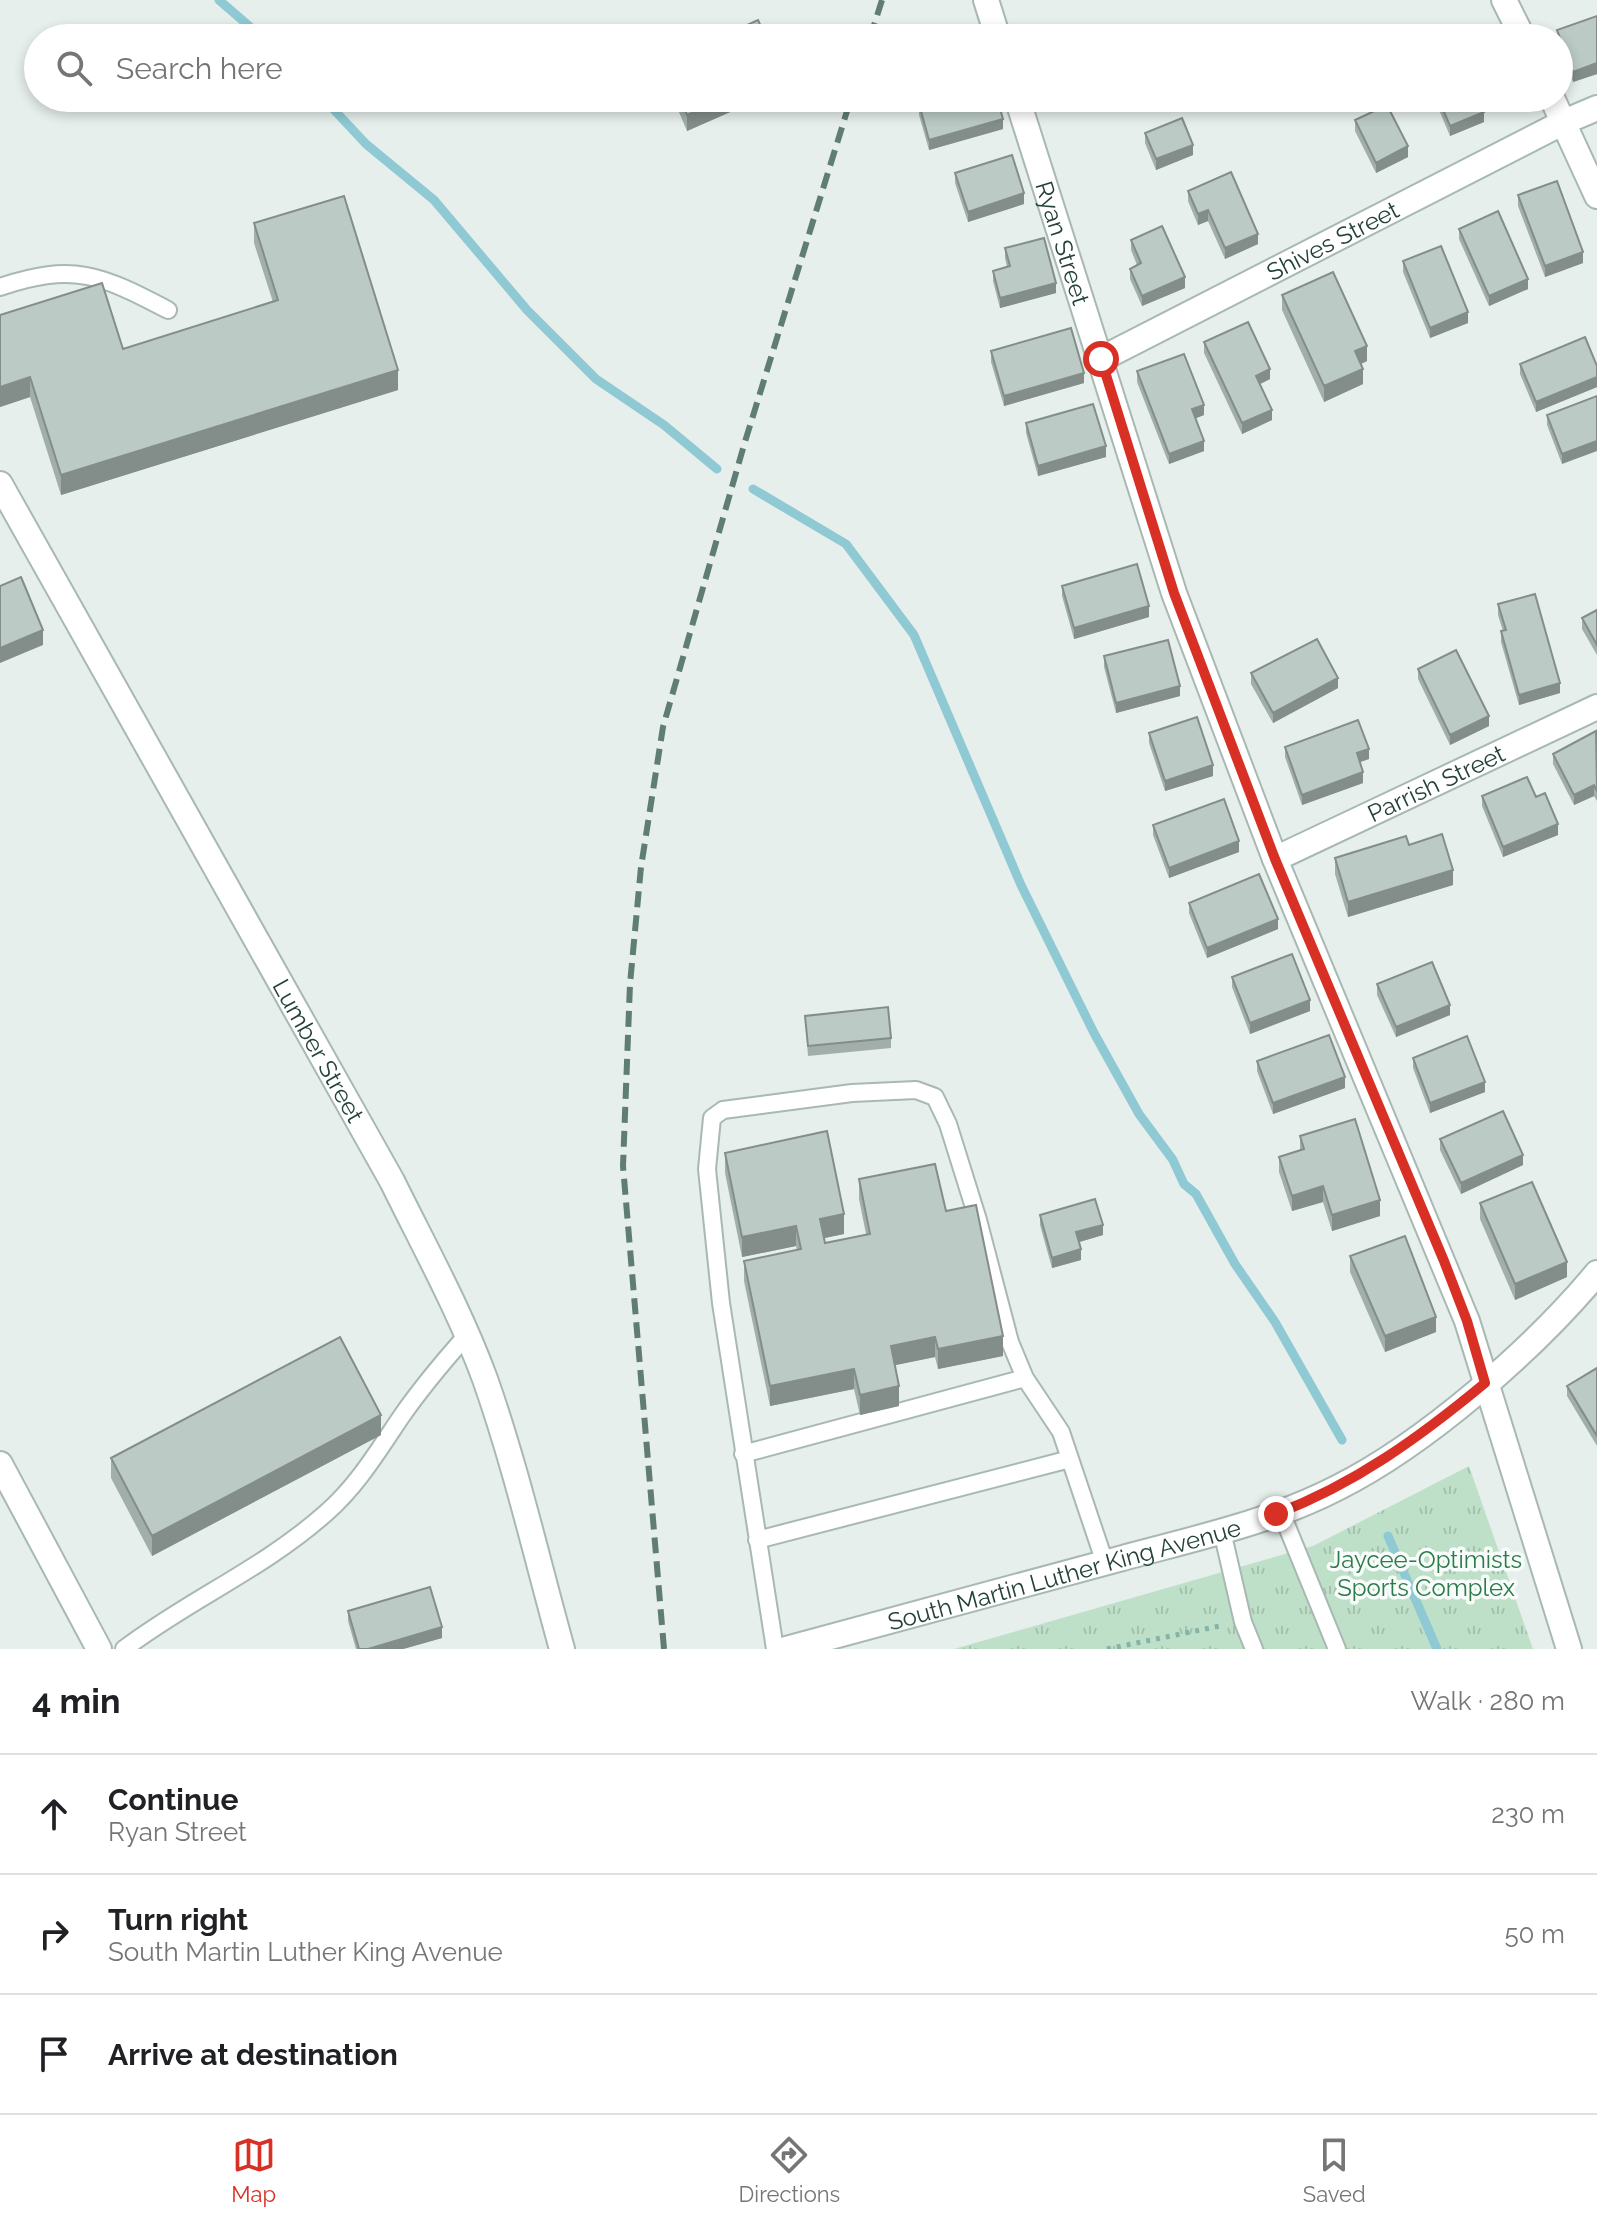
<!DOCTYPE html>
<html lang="en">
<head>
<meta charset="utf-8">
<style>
	:root { --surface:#fff; --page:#f6f6f6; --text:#202124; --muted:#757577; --line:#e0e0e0; --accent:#d93025 }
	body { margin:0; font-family:Raleway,sans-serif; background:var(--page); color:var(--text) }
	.stop { position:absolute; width:24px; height:24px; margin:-18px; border:6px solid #d93025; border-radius:50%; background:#fff }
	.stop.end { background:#d93025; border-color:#fff; box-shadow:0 2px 8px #0008 }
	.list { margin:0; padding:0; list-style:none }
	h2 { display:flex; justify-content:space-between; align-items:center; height:104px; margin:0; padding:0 32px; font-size:34px }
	h2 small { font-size:26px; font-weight:400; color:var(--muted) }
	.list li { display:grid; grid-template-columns:52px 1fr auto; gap:24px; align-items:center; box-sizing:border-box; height:120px; padding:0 32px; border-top:2px solid var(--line) }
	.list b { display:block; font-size:30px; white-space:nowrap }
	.list p { margin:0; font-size:26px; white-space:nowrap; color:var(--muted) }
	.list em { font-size:26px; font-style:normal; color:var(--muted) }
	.icon { flex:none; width:44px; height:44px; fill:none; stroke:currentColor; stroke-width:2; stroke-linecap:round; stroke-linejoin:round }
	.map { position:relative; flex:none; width:1597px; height:1649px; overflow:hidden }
	.search { position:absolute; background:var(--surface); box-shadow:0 4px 12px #0003; left:24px; right:24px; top:24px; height:88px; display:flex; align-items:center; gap:20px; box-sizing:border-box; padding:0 28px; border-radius:44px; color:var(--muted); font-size:30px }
	.sheet { height:464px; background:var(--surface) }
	nav { display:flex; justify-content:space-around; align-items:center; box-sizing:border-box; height:112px; border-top:2px solid var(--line); background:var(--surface); font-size:22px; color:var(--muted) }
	nav a { display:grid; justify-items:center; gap:4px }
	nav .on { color:var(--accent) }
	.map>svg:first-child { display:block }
</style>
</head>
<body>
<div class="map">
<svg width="1597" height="1649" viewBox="0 0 1597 1649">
	<defs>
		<pattern id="park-tufts" width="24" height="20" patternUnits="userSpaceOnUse" patternTransform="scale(2)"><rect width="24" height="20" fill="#bfe0c8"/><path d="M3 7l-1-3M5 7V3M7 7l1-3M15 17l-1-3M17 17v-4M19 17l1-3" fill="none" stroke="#a4c1ad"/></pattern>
	</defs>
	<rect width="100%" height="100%" fill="#e6efeb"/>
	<path fill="url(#park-tufts)" d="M 1469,1466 L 1533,1649 L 954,1649 L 1313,1546 Z"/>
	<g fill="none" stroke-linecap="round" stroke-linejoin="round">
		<path stroke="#8ec9d4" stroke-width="9" d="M 219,0 L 263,38
			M 323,98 L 366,144 L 434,200 L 527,310 L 596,379 L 664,425 L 717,469
			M 753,489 L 846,544 L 914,635 L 1021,885 L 1094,1033 L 1139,1114 L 1173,1160 L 1184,1184 L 1196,1194 L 1235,1264 L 1275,1322 L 1342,1440
			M 1388,1536 L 1437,1649"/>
		<defs>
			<path id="lane" d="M 0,287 C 74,262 101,275 168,310
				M 743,1454 L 1025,1378
				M 1281,1512 L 1337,1649
				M 1222,1531 L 1243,1622 L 1254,1649
				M 757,1540 L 1070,1459
				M 124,1649 C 190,1599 263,1569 326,1513 C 357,1486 378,1451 401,1417 C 421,1388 443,1362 466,1336
				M 775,1649 L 721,1303 L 707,1169 L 712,1118 L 723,1110 L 852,1093 L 916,1090 L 935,1097 L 948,1124 L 978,1220 L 1010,1342 L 1025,1378 L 1061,1432 L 1105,1563"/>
			<g id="street">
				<path d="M 986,0 L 998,38"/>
				<path d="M 1504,0 L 1523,38"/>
				<path id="s1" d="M 1017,98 L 1174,593 L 1275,859 L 1467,1321 L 1569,1649"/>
				<path d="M 1552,98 L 1597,196"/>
				<path id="s2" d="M 1101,359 L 1564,122 L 1597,108"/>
				<path id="s3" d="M 0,484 L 392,1181 C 424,1246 460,1311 485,1379 C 516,1467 537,1559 562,1649"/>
				<path id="s4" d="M 1275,859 L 1597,707"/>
				<path d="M 0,1464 L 99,1649"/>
				<path id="s5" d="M 786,1649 C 897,1620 1008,1590 1119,1559 C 1192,1539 1269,1523 1337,1488 C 1425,1444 1534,1349 1597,1273"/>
			</g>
		</defs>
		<use href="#lane" stroke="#a8b8b2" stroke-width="20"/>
		<use href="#street" stroke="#a8b8b2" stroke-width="28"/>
		<path stroke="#86b3a5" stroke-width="5" stroke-dasharray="4 6" stroke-linecap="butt" d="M 1107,1649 L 1220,1626"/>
		<use href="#lane" stroke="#fff" stroke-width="16"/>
		<use href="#street" stroke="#fff" stroke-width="24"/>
		<path stroke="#5f7d75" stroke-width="6" stroke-dasharray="16 8" stroke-linecap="butt" d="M 870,38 L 882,0
			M 664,1649 L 623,1166 L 630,984 L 641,867 L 663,727 L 744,445 L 851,98"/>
	</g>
	<path fill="#a1aea9" d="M 1597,16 L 1597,74 L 1573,82 L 1559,45 L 1557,30 Z
		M 673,98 L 762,98 L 687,131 Z
		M 1434,98 L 1478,98 L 1484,122 L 1450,136 Z
		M 919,104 L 1003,129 L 929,150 L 919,115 Z
		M 1355,120 L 1408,157 L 1376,173 L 1355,131 Z
		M 1145,133 L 1193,155 L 1156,170 L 1145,143 Z
		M 955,173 L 1024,204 L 968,222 L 955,183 Z
		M 1188,191 L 1258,244 L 1225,259 L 1208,221 L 1198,225 L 1188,201 Z
		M 1518,195 L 1583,263 L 1545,277 L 1518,206 Z
		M 254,223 L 398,390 L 61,495 L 30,397 L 0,407 L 0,315 L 123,349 L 273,302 L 254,243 Z
		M 1459,229 L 1528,289 L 1489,306 L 1459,239 Z
		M 1131,240 L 1185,288 L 1142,306 L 1130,279 L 1130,269 L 1137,265 L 1131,250 Z
		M 1005,248 L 1056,293 L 1000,308 L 993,281 L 993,271 L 1007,267 L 1005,258 Z
		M 1403,261 L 1468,323 L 1430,338 L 1403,272 Z
		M 1282,295 L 1367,361 L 1360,364 L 1363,384 L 1324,402 L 1282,310 Z
		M 1204,342 L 1270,379 L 1260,384 L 1272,420 L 1242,434 L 1204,353 Z
		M 991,351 L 1084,383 L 1004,406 L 991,362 Z
		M 1520,364 L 1597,366 L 1597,387 L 1536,412 L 1520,374 Z
		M 1137,371 L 1204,415 L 1195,418 L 1204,451 L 1169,464 L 1137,382 Z
		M 1597,396 L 1562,464 L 1547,425 L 1547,415 Z
		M 1026,423 L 1106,457 L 1038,476 L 1026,433 Z
		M 1062,586 L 1149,617 L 1074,639 L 1062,596 Z
		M 1498,604 L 1560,693 L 1519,705 L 1501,642 L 1501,631 L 1503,631 L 1498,615 Z
		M 1597,610 L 1597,655 L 1582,629 L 1582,618 Z
		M 1104,656 L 1180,696 L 1116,713 L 1104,667 Z
		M 1418,669 L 1489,726 L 1450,745 L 1418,679 Z
		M 1251,673 L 1338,688 L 1273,723 L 1251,684 Z
		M 1597,732 L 1597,801 L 1594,796 L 1574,805 L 1553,764 L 1553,754 Z
		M 1149,733 L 1213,776 L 1165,791 L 1149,743 Z
		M 1285,747 L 1369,759 L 1360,762 L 1363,783 L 1302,805 L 1285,757 Z
		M 1482,796 L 1536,797 L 1558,835 L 1503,857 L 1482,806 Z
		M 1153,825 L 1239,852 L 1169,878 L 1153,835 Z
		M 1409,845 L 1453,885 L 1348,917 L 1335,874 L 1335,858 Z
		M 1189,903 L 1278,929 L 1207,958 L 1189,913 Z
		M 1232,977 L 1310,1011 L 1250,1034 L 1232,987 Z
		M 1377,984 L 1450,1015 L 1396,1037 L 1377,995 Z
		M 805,1016 L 891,1038 L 891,1048 L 808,1056 Z
		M 1413,1058 L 1485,1092 L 1430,1113 L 1413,1068 Z
		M 1257,1061 L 1345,1088 L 1273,1114 L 1257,1071 Z
		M 1300,1136 L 1380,1216 L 1332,1231 L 1323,1202 L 1292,1211 L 1279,1172 L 1279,1157 L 1300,1151 Z
		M 1440,1139 L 1523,1165 L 1461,1194 L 1440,1150 Z
		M 725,1153 L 844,1234 L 824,1238 L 825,1243 L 866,1234 L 859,1199 L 859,1179 L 946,1211 L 1003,1356 L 938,1369 L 935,1357 L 895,1365 L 899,1406 L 860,1415 L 854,1389 L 770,1406 L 744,1281 L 744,1261 L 797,1250 L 796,1246 L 742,1257 L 725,1173 Z
		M 1480,1203 L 1567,1277 L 1515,1300 L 1480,1219 Z
		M 1040,1215 L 1103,1235 L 1079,1242 L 1081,1260 L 1052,1268 L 1040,1225 Z
		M 1350,1256 L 1436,1332 L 1385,1352 L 1350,1272 Z
		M 1597,1368 L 1597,1446 L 1567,1396 L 1567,1386 Z
		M 381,1435 L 152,1556 L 111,1478 L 111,1458 Z
		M 348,1611 L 442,1638 L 403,1649 L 356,1649 L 348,1621 Z"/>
	<path fill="#838d89" d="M 1597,63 L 1597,74 L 1573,82 L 1573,72 Z
		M 727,98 L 762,98 L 687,131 L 687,115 Z
		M 1484,112 L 1484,122 L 1450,136 L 1450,126 Z
		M 1003,119 L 1003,129 L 929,150 L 929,140 Z
		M 1193,145 L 1193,155 L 1156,170 L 1156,159 Z
		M 1408,146 L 1408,157 L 1376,173 L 1376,163 Z
		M 1024,193 L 1024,204 L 968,222 L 968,212 Z
		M 1208,210 L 1208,221 L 1198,225 L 1198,214 Z
		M 1258,234 L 1258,244 L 1225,259 L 1225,248 Z
		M 1583,252 L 1583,263 L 1545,277 L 1545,266 Z
		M 1185,277 L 1185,288 L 1142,306 L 1142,296 Z
		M 1528,279 L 1528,289 L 1489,306 L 1489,296 Z
		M 1056,283 L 1056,293 L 1000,308 L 1000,298 Z
		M 1468,312 L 1468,323 L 1430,338 L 1430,328 Z
		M 1367,346 L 1367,361 L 1355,367 L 1355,351 Z
		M 1270,369 L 1270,379 L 1256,386 L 1256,376 Z
		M 1363,369 L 1363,384 L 1324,402 L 1324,386 Z
		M 398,370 L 398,390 L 61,495 L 61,475 Z
		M 1084,373 L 1084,383 L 1004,406 L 1004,396 Z
		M 30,377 L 30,397 L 0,407 L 0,387 Z
		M 1597,377 L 1597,387 L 1536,412 L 1536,402 Z
		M 1204,405 L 1204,415 L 1192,420 L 1192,409 Z
		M 1272,410 L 1272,420 L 1242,434 L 1242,423 Z
		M 1204,441 L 1204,451 L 1169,464 L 1169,454 Z
		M 1597,441 L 1597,451 L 1562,464 L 1562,454 Z
		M 1106,446 L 1106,457 L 1038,476 L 1038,466 Z
		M 1149,606 L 1149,617 L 1074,639 L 1074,628 Z
		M 43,630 L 43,645 L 0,663 L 0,648 Z
		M 1338,678 L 1338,688 L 1273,723 L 1273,713 Z
		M 1560,683 L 1560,693 L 1519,705 L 1519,695 Z
		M 1180,686 L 1180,696 L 1116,713 L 1116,703 Z
		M 1489,716 L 1489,726 L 1450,745 L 1450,735 Z
		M 1369,749 L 1369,759 L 1357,763 L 1357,753 Z
		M 1213,765 L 1213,776 L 1165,791 L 1165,781 Z
		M 1363,772 L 1363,783 L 1302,805 L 1302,795 Z
		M 1594,785 L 1594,796 L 1574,805 L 1574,795 Z
		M 1558,824 L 1558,835 L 1503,857 L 1503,847 Z
		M 1239,841 L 1239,852 L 1169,878 L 1169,868 Z
		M 1453,870 L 1453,885 L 1348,917 L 1348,902 Z
		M 1278,919 L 1278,929 L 1207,958 L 1207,948 Z
		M 1310,1000 L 1310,1011 L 1250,1034 L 1250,1023 Z
		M 1450,1005 L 1450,1015 L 1396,1037 L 1396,1027 Z
		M 1345,1077 L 1345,1088 L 1273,1114 L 1273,1103 Z
		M 1485,1082 L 1485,1092 L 1430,1113 L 1430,1103 Z
		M 1523,1155 L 1523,1165 L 1461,1194 L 1461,1183 Z
		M 1323,1186 L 1323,1202 L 1292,1211 L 1292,1196 Z
		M 1380,1200 L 1380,1216 L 1332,1231 L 1332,1215 Z
		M 844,1214 L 844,1234 L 820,1239 L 820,1219 Z
		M 1103,1225 L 1103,1235 L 1076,1243 L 1076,1232 Z
		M 796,1226 L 796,1246 L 742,1257 L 742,1237 Z
		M 1081,1249 L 1081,1260 L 1052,1268 L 1052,1258 Z
		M 1567,1262 L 1567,1277 L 1515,1300 L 1515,1284 Z
		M 1436,1317 L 1436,1332 L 1385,1352 L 1385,1336 Z
		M 1003,1336 L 1003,1356 L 938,1369 L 938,1349 Z
		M 935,1337 L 935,1357 L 891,1366 L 891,1346 Z
		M 854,1369 L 854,1389 L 770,1406 L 770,1386 Z
		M 899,1386 L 899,1406 L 860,1415 L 860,1395 Z
		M 381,1415 L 381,1435 L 152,1556 L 152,1536 Z
		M 442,1627 L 442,1638 L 403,1649 L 368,1649 Z"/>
	<path fill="#bbcac4" stroke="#838d89" stroke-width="2" d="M 1597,16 L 1597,63 L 1573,72 L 1557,30 Z
		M 758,20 L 766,38 L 718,38 Z
		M 679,98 L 727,98 L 687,115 Z
		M 941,98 L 997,98 L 1003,119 L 929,140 L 919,104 Z
		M 1438,98 L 1478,98 L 1484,112 L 1450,126 Z
		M 1387,105 L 1408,146 L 1376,163 L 1355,120 Z
		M 1182,118 L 1193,145 L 1156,159 L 1145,133 Z
		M 1012,155 L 1024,193 L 968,212 L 955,173 Z
		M 1231,172 L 1258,234 L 1225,248 L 1208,210 L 1198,214 L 1188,191 Z
		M 1557,181 L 1583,252 L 1545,266 L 1518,195 Z
		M 344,196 L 398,370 L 61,475 L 30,377 L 0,387 L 0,315 L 102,283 L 123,349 L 278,300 L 254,223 Z
		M 1498,211 L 1528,279 L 1489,296 L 1459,229 Z
		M 1162,226 L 1185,277 L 1142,296 L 1130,269 L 1141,263 L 1131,240 Z
		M 1044,238 L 1056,283 L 1000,298 L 993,271 L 1010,266 L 1005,248 Z
		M 1441,246 L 1468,312 L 1430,328 L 1403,261 Z
		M 1333,272 L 1367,346 L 1355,351 L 1363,369 L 1324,386 L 1282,295 Z
		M 1248,322 L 1270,369 L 1256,376 L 1272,410 L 1242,423 L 1204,342 Z
		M 1071,328 L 1084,373 L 1004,396 L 991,351 Z
		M 1585,337 L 1597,366 L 1597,377 L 1536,402 L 1520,364 Z
		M 1184,354 L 1204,405 L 1192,409 L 1204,441 L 1169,454 L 1137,371 Z
		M 1597,396 L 1597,441 L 1562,454 L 1547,415 Z
		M 1093,404 L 1106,446 L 1038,466 L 1026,423 Z
		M 1137,564 L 1149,606 L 1074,628 L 1062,586 Z
		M 21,577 L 43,630 L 0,648 L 0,586 Z
		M 1535,594 L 1560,683 L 1519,695 L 1501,631 L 1506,630 L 1498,604 Z
		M 1597,610 L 1597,645 L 1582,618 Z
		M 1317,639 L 1338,678 L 1273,713 L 1251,673 Z
		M 1168,640 L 1180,686 L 1116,703 L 1104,656 Z
		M 1456,650 L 1489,716 L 1450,735 L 1418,669 Z
		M 1197,717 L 1213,765 L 1165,781 L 1149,733 Z
		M 1358,720 L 1369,749 L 1357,753 L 1363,772 L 1302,795 L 1285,747 Z
		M 1596,731 L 1597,791 L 1594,785 L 1574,795 L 1553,754 Z
		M 1527,777 L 1536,797 L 1545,793 L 1558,824 L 1503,847 L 1482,796 Z
		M 1224,799 L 1239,841 L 1169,868 L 1153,825 Z
		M 1442,834 L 1453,870 L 1348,902 L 1335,858 L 1406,836 L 1409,845 Z
		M 1259,874 L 1278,919 L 1207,948 L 1189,903 Z
		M 1292,954 L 1310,1000 L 1250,1023 L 1232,977 Z
		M 1432,962 L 1450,1005 L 1396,1027 L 1377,984 Z
		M 888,1007 L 891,1038 L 808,1046 L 805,1016 Z
		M 1329,1035 L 1345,1077 L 1273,1103 L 1257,1061 Z
		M 1467,1036 L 1485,1082 L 1430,1103 L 1413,1058 Z
		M 1503,1111 L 1523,1155 L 1461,1183 L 1440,1139 Z
		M 1355,1119 L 1380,1200 L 1332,1215 L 1323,1186 L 1292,1196 L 1279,1157 L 1304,1149 L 1300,1136 Z
		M 827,1131 L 844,1214 L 820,1219 L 825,1243 L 870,1234 L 859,1179 L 935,1164 L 946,1211 L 976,1205 L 1003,1336 L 938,1349 L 935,1337 L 891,1346 L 899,1386 L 860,1395 L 854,1369 L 770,1386 L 744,1261 L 801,1249 L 796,1226 L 742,1237 L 725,1153 Z
		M 1532,1182 L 1567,1262 L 1515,1284 L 1480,1203 Z
		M 1095,1199 L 1103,1225 L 1076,1232 L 1081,1249 L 1052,1258 L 1040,1215 Z
		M 1405,1236 L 1436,1317 L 1385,1336 L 1350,1256 Z
		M 340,1337 L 381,1415 L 152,1536 L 111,1458 Z
		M 1597,1368 L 1597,1436 L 1567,1386 Z
		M 430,1587 L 442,1627 L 368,1649 L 359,1649 L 348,1611 Z"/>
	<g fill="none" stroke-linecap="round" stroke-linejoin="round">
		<path stroke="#d93025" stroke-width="10" d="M 1101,359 L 1174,593 L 1275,859 L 1444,1261 L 1467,1321 L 1485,1383 C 1420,1437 1355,1484 1276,1514"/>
	</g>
	<g text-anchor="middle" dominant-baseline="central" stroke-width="7" stroke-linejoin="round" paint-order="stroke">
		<g font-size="24" fill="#24423a" stroke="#f7fbf9">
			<text stroke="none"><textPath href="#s2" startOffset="260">Shives Street</textPath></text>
			<text stroke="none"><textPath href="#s1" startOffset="152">Ryan Street</textPath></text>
			<text stroke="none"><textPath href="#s4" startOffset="178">Parrish Street</textPath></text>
			<text stroke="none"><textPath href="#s3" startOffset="650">Lumber Street</textPath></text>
			<text stroke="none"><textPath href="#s5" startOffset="288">South Martin Luther King Avenue</textPath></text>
		</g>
		<g font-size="24" fill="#2d7a4b" stroke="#f7fbf9">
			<text x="1426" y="1559">Jaycee-Optimists<tspan x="1426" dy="28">Sports Complex</tspan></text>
		</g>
	</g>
</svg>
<div class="stop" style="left:1101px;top:359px"></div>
<div class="stop end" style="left:1276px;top:1514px"></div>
<div class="search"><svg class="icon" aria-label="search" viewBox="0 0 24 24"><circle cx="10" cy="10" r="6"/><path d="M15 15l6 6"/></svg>Search here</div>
</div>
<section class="sheet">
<h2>4 min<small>Walk · 280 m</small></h2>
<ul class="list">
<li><svg class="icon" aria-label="ahead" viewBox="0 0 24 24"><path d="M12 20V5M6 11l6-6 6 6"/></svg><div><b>Continue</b><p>Ryan Street</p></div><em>230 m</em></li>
<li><svg class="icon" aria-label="right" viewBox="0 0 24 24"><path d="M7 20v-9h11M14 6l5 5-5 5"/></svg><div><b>Turn right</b><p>South Martin Luther King Avenue</p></div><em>50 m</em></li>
<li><svg class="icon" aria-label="arrive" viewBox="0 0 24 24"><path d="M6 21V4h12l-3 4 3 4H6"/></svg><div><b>Arrive at destination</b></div></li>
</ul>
</section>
<nav>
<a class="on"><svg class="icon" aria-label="map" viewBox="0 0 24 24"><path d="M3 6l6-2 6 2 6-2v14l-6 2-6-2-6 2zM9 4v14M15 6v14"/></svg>Map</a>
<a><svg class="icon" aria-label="directions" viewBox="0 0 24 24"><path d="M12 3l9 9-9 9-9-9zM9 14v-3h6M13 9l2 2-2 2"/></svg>Directions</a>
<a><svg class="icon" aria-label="saved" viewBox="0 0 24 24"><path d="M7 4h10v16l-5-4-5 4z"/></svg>Saved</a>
</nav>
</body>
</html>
